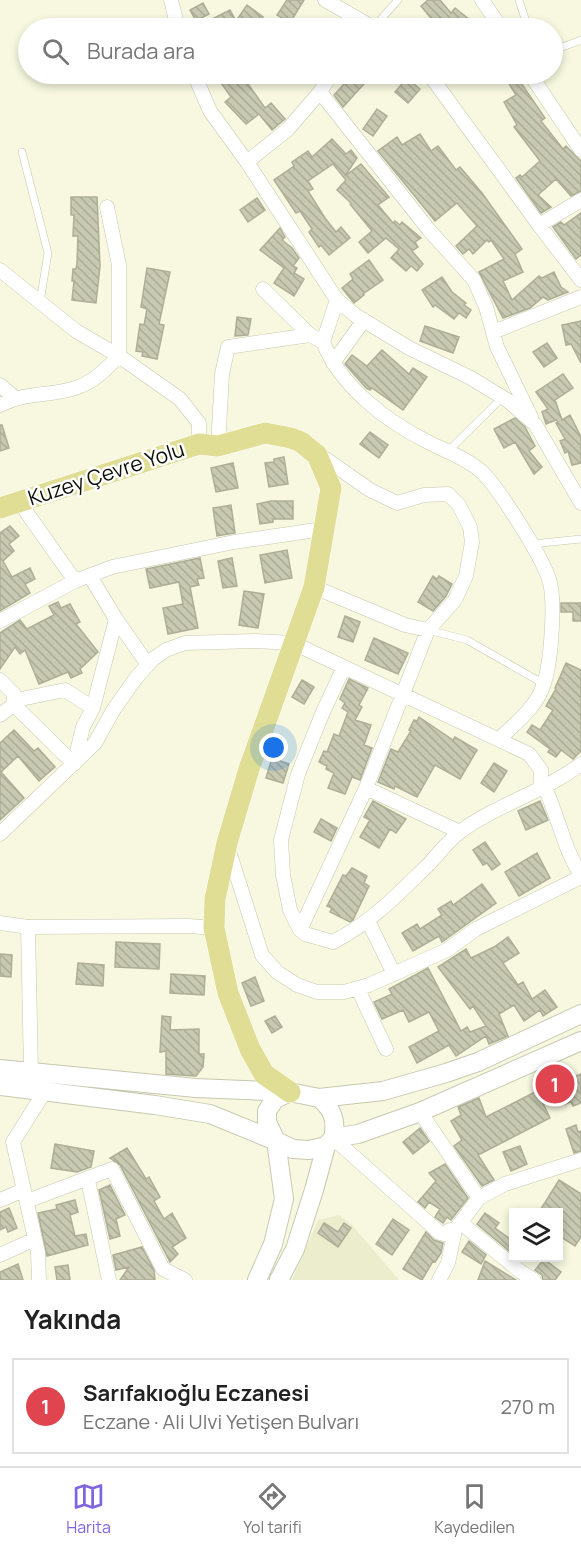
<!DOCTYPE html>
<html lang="tr">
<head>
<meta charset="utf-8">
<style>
	:root { --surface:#fff; --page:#f6f6f6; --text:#222; --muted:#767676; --line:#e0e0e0; --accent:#7f66e1 }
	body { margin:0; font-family:Manrope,sans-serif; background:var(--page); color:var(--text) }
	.controls { position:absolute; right:18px; bottom:18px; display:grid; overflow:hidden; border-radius:0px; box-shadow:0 3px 9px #0003 }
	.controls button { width:54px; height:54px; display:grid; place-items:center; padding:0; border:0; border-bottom:2px solid var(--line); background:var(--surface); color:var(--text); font:30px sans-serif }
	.you { position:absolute; left:274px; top:748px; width:21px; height:21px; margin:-15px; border:4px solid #fff; border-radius:50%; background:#1a73e8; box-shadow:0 0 0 9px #1a73e833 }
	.badge { display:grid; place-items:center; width:39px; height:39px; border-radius:50%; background:var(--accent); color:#fff; font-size:20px; font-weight:700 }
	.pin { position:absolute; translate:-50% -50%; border:3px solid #fff; box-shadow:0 2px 6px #0006 }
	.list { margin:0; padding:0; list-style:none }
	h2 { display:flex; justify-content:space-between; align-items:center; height:78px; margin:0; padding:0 24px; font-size:26px }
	h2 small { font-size:20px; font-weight:400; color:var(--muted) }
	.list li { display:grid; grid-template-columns:39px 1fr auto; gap:18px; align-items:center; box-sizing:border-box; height:96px; margin:0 12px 12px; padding:0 12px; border:2px solid var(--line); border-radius:0px }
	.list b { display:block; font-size:22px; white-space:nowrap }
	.list p { margin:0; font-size:20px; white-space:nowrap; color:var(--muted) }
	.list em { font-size:20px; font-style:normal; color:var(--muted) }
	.icon { flex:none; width:33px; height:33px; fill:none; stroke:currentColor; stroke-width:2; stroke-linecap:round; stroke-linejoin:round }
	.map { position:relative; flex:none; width:581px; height:1280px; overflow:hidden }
	.search { position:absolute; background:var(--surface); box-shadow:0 3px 9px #0003; left:18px; right:18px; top:18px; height:66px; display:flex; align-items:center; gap:15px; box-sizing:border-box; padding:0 21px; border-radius:33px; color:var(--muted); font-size:22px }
	.sheet { height:186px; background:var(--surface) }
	nav { display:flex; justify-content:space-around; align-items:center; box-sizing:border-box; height:84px; border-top:2px solid var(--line); background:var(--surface); font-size:16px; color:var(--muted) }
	nav a { display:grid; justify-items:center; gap:3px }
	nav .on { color:var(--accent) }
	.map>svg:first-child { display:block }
</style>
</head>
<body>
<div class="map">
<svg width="581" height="1280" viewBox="0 0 581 1280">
	<defs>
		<pattern id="building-back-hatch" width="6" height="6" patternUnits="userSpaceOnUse" patternTransform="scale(1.5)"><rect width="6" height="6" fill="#c8c9b1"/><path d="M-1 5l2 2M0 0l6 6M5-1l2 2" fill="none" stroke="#abac97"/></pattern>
	</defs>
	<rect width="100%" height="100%" fill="#f7f8df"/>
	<path fill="#ecedcd" d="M 339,1215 L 352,1225 L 399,1280 L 292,1280 L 318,1220 Z"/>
	<path fill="url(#building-back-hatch)" stroke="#adae97" stroke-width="1.5" d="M 287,0 L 304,0 L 290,23 L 277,15 Z
		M 428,0 L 440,0 L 451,13 L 455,8 L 480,28 L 454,28 L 440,17 L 434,22 L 421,6 Z
		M 203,3 L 209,14 L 196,21 L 190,10 Z
		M 247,5 L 263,17 L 255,28 L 217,28 L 212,19 L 230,10 L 236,21 Z
		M 223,74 L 241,74 L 265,108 L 271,103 L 285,119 L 272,130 L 259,114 L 246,124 L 225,102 L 231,97 L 217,77 Z
		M 353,74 L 373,74 L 343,107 L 334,95 Z
		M 503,74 L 521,74 L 524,81 L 521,83 L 545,118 L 541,121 L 563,149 L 566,146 L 581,161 L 581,191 L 571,196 L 556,179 L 538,195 L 551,207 L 541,213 L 516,178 L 520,175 L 522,177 L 540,161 L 514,127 L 517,125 L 504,102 L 516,95 Z
		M 407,78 L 420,89 L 408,103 L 395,92 Z
		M 377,109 L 387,116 L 373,136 L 363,129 Z
		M 420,134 L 431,151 L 438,146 L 456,170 L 460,167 L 482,193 L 522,249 L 515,254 L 523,272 L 503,281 L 512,300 L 539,276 L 542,278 L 554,272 L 561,287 L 568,292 L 548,300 L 543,297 L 530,308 L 503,318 L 479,272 L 504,259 L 491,240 L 489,242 L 487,240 L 473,254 L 469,249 L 463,254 L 456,246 L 477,226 L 457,203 L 435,221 L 378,151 L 397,137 L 402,145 Z
		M 332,139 L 346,154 L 351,150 L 357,158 L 345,176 L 361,164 L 389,197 L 378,205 L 393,223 L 395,221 L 400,225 L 402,222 L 421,238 L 415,242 L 418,247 L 412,251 L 423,264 L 417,271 L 411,266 L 406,271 L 391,258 L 399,249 L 386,238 L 368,253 L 359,242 L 372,231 L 350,204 L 351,203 L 337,190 L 346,180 L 333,164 L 308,181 L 313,189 L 308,191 L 325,218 L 336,232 L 341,227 L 350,238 L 329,255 L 321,245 L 319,247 L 309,232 L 312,229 L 300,211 L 296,213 L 274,180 L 294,166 L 292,162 L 308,151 L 312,157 Z
		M 71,197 L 97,197 L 100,266 L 96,303 L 72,300 L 74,281 L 72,281 L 73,269 L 76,269 L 77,263 L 78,236 L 73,236 L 74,215 L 71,215 Z
		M 257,198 L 265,210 L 248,222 L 240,210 Z
		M 581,213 L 581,255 L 576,259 L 553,227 L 561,222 L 564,225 Z
		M 280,228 L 285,237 L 282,240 L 292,248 L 299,258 L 293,266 L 297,268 L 294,273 L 304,279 L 294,296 L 274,283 L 284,268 L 260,250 Z
		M 369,260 L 383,280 L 363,294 L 364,295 L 354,303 L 342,288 L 353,279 L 350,274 Z
		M 147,268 L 170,272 L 159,324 L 164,325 L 157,359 L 142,356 L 143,352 L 136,351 L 140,324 L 144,325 L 147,309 L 141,307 Z
		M 442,277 L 452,292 L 466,303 L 464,305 L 471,310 L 466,318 L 459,313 L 454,319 L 435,305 L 433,307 L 422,290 Z
		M 237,317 L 251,319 L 248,335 L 235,336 Z
		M 581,321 L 581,363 L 571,344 L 566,345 L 562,325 Z
		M 425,326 L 459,337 L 453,353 L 420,341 Z
		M 547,343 L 557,358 L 544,367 L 533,352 Z
		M 382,350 L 409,374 L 413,368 L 427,377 L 403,410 L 372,388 L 370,390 L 366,388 L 345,364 L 352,355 L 367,366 Z
		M 563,374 L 573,388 L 555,400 L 562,420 L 570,415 L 581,437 L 581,463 L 572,465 L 568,451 L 565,453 L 560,441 L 565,439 L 556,423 L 558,422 L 556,420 L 546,424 L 542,412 L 548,409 L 536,392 Z
		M 515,418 L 525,427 L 535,446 L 529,451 L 542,467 L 534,474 L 515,442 L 504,448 L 494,429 Z
		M 0,425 L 2,425 L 9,448 L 0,451 Z
		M 370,432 L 388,445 L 379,458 L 360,444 Z
		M 284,457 L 288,484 L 269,487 L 265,463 L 274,462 L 274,459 Z
		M 233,463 L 238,488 L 216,492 L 211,468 Z
		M 271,501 L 293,501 L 293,519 L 273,519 L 273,522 L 260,524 L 257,504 Z
		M 231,505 L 235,533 L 217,536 L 213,508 Z
		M 10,526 L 19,536 L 9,544 L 14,551 L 3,561 L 12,577 L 30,568 L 35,579 L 25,584 L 30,593 L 0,611 L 0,533 Z
		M 287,550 L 292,578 L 265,583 L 260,555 Z
		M 200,558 L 204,578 L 197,579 L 199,585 L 190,587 L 198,628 L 168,634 L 163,608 L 183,604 L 179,582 L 150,588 L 146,569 Z
		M 232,558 L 237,586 L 223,588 L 218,561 Z
		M 433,576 L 437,579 L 439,576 L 452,584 L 446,596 L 433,611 L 418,602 Z
		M 244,591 L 264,594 L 258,628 L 239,625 Z
		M 58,602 L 61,608 L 70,604 L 80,622 L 76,624 L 98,652 L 80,669 L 82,673 L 71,678 L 68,672 L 39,684 L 25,650 L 20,654 L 15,647 L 0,669 L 0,633 L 20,620 L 27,629 L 54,615 L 49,606 Z
		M 561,603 L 581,603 L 581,621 L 573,621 L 573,612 L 561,612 Z
		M 345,616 L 360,622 L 353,642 L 338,637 Z
		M 374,638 L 408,653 L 398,674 L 365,660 Z
		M 566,663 L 581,670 L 581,751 L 573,759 L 561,750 L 556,757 L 548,752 L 550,749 L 527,732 L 532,725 L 540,730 L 553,710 L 546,706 L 556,689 L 555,688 Z
		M 349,679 L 368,688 L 359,705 L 362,707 L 355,720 L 371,725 L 364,745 L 372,748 L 360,780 L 352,777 L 345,794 L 328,788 L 334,773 L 326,769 L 327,766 L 319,762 L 324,751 L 327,752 L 334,734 L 339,736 L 348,712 L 342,708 L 345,703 L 340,699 Z
		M 302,680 L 314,687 L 304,704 L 292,697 Z
		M 419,717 L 453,740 L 455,737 L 477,750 L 460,779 L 435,765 L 417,797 L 395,786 L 394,789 L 378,782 L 391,749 L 398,752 L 411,731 L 409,730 L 414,720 L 417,721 Z
		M 14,730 L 34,751 L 38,748 L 55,767 L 39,781 L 18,756 L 1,772 L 24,798 L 0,820 L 0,743 Z
		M 272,758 L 289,764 L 283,783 L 266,778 Z
		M 494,763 L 507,771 L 494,792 L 481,783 Z
		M 373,801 L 406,819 L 396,833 L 390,829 L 379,848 L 360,837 L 370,820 L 364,817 Z
		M 540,801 L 548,820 L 526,830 L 518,811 Z
		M 321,819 L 337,828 L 331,841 L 314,832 Z
		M 485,842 L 500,864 L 492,870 L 487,863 L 483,865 L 473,850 Z
		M 537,853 L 550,878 L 519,896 L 505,872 Z
		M 352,868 L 367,876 L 364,883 L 369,886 L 353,920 L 350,922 L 330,912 L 332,908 L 327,906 L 343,875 L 346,876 Z
		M 482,884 L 496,903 L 442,942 L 439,936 L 413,951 L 402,933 L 417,924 L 420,929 L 442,915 L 438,909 L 451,901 L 453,905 Z
		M 508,937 L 519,953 L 503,963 L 518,985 L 523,982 L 532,999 L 545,990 L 557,1007 L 543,1016 L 540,1010 L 524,1021 L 514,1005 L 499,1014 L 508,1036 L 489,1044 L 486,1036 L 456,1056 L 449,1045 L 417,1063 L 409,1047 L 439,1031 L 429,1012 L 409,1022 L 403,1010 L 382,1019 L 374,1002 L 392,994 L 389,989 L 428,968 L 461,1031 L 467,1027 L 470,1032 L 486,1026 L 473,1006 L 470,1009 L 438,967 L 466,949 L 471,958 L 494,947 Z
		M 116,942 L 160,944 L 159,969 L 115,967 Z
		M 0,954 L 12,955 L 11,977 L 0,976 Z
		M 78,963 L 104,965 L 103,986 L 76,984 Z
		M 171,974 L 205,976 L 204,995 L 170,993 Z
		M 255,977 L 264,1001 L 251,1006 L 242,983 Z
		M 162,1016 L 171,1017 L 170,1030 L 199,1029 L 199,1054 L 204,1054 L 203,1067 L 196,1076 L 166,1074 L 166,1051 L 160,1052 Z
		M 275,1016 L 282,1027 L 272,1033 L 265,1021 Z
		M 581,1074 L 581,1103 L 573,1106 L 571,1102 L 564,1104 L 556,1083 Z
		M 537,1091 L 550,1118 L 478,1155 L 494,1180 L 482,1186 L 454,1146 L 462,1140 L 451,1121 L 461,1115 L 458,1107 L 479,1098 L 486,1117 Z
		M 576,1125 L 578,1132 L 581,1131 L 581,1151 L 574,1153 L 566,1129 Z
		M 420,1128 L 429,1141 L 413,1154 L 403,1142 Z
		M 55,1144 L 94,1151 L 91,1167 L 77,1172 L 51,1168 Z
		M 520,1146 L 527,1164 L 511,1171 L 503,1152 Z
		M 127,1148 L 146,1179 L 149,1177 L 160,1197 L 154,1201 L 164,1219 L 172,1213 L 186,1238 L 172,1247 L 178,1254 L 170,1262 L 120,1165 L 110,1158 Z
		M 445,1164 L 468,1198 L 451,1220 L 447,1217 L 443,1223 L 435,1217 L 440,1209 L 429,1202 L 425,1208 L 418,1202 L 436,1181 L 429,1173 Z
		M 559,1180 L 581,1194 L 581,1237 L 575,1246 L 558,1235 L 558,1212 L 539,1212 Z
		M 110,1185 L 125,1215 L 116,1219 L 120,1236 L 110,1239 L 99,1190 Z
		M 75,1200 L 78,1212 L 70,1215 L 75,1236 L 86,1234 L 88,1245 L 47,1256 L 38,1213 L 57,1209 L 56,1205 Z
		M 9,1208 L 17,1228 L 8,1232 L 6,1227 L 0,1230 L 0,1212 Z
		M 485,1213 L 499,1223 L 495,1228 L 513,1241 L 513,1254 L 477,1224 Z
		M 393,1219 L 409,1230 L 392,1255 L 376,1244 Z
		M 324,1223 L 338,1232 L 344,1223 L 351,1228 L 338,1247 L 318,1233 Z
		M 426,1232 L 434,1240 L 443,1243 L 441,1253 L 435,1262 L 433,1261 L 422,1280 L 403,1269 Z
		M 469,1241 L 486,1255 L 481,1264 L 462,1252 Z
		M 142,1247 L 154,1270 L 155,1280 L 120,1280 L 129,1267 L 116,1270 L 113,1255 Z
		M 544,1259 L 561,1272 L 555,1280 L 543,1280 L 542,1275 L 535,1270 Z
		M 485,1261 L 516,1280 L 478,1280 Z
		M 18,1264 L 23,1280 L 0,1280 L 0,1272 Z
		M 68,1265 L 70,1280 L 57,1280 L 55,1267 Z"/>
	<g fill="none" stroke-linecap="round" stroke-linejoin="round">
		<defs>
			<path id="lane" d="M 519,0 L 528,28
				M 373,28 L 398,0
				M 552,51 L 581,40
				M 22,152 L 48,253 L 40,302
				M 447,452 L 503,397
				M 532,544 L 581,539
				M 428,630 L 467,640 L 544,684"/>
			<path id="street" d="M 171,0 L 178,28
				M 325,0 L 374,28
				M 482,0 L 501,28
				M 194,74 L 210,111 L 247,162 L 337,300 L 355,315 L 409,348 L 471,378 L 507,400 L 535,424 L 581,503
				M 429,74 L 539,225 L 581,280
				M 530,74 L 581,150
				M 320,92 L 429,230 L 474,280 L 486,307 L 497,347 L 531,417
				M 247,162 L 288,129 L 320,92 L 331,74
				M 539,225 L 581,200
				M 0,270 L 76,331 L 119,356 L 180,399 L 199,423 L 199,444
				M 263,289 L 310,335
				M 337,300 L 323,342 C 341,387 387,422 430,443 C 446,451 468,459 482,472 C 500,490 541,555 549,579 C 556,599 551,663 544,683 C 538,706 516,723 499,739
				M 493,332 L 581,297
				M 333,363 L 364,320
				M 0,385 L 15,398
				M 0,405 C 27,391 52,397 78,387 C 95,381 107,368 119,356 L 119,265 L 107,207
				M 218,446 L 222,374 L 228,347 L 310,335 L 323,342
				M 22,501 L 27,513 L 75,581
				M 314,587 L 405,625 L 428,630
				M 116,619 L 148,665
				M 0,621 L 75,581 L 112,567 L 234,542 L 323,529
				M 344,667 L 323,712 L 298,774 L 281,840 L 283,875 L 290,910 L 300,930 L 305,934 L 333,942 C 373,921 397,895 429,864 C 439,853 449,840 461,831 C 498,804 544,792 581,764
				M 0,680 L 14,694 L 14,705 L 74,764 L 83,727 L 93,708 L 116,619 L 90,576
				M 0,715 L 21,699 L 65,690 L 93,708
				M 366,788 L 460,832
				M 0,834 L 95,743 L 114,709 L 136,678 L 153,659 L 166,650 L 185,643 L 255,641 L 293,643 L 529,754 L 541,770 L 541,787 L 545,788 C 558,816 564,849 581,875
				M 228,848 L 262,955 L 277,972 L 297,985 L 317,992 L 344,992 L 369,985 L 447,950 L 476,929 L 581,877
				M 368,921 L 394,974
				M 0,923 L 28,927 L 189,926 L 214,928
				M 28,927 L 31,1072
				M 300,930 L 366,788 L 428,630 L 455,600 L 466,576 L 472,542 L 470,527 L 459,505 L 448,494 L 424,495 L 397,503 L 370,490 L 317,453
				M 358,989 L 386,1049
				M 420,1112 L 479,1198
				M 333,1138 L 440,1233 L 444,1234 L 450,1230 L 455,1230
				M 88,1180 L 109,1280
				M 0,1200 L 24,1190
				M 27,1201 L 112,1169 L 163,1269 L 185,1280
				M 461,1223 L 521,1272 L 534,1280
				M 0,1255 L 35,1239
				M 39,1280 L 38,1252 L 13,1142 L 45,1091
				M 439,1280 L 448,1263 L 455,1230 L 479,1198 L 505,1184 L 581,1160"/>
			<path id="secondary" d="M 0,1069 L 196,1088 L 290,1092 L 319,1098 L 383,1091 L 446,1073 L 478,1062 L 581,1014
				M 0,1086 L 155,1105 L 210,1114 L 276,1141 L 284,1199 L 273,1244 L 257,1280
				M 290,1092 L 275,1099 L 267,1111 L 267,1122 L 276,1141 L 293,1149 L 309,1150 L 326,1146
				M 319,1098 C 333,1109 337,1121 333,1138
				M 279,1280 L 295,1249 L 314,1190 L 326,1146 L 333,1138 L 358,1134 L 420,1112 L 581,1041"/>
			<path id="primary" d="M 0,508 L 199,444 L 218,446 L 265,433 L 291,438 L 301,442 L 317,455 L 331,488 L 314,587 L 249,769 L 227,843 L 215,899 L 214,928 L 228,993 L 250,1049 L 264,1074 L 290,1092"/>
		</defs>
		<use href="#lane" stroke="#c7c8b0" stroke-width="8"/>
		<use href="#street" stroke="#c7c8b0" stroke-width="15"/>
		<use href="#secondary" stroke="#c7c8b0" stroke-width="20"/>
		<use href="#primary" stroke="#fff" stroke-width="22"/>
		<use href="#lane" stroke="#fff" stroke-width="7"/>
		<use href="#street" stroke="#fff" stroke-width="14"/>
		<use href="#secondary" stroke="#fff" stroke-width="18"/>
		<use href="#primary" stroke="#dfde94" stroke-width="21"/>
	</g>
	<g text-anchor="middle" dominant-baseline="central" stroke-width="5" stroke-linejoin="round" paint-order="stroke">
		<g font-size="21" fill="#101109" stroke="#fff">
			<text transform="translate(106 473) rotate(-18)">Kuzey Çevre Yolu</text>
		</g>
	</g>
</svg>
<div class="controls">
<button><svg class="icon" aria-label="layers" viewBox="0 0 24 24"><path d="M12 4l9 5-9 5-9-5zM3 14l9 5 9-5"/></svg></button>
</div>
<div class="you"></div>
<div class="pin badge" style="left:555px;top:1084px;background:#e0444e">1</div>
<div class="search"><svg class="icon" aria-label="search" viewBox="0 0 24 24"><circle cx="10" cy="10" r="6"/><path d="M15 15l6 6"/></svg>Burada ara</div>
</div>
<section class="sheet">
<h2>Yakında<small></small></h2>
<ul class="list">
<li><span class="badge" style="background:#e0444e">1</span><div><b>Sarıfakıoğlu Eczanesi</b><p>Eczane · Ali Ulvi Yetişen Bulvarı</p></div><em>270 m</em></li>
</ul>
</section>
<nav>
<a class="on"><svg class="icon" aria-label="map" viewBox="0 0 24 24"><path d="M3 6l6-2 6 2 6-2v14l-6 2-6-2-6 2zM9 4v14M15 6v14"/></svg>Harita</a>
<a><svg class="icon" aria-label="directions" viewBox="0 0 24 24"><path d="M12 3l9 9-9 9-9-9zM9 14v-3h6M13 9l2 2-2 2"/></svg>Yol tarifi</a>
<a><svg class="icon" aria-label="saved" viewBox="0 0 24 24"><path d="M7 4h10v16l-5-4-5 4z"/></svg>Kaydedilen</a>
</nav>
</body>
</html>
